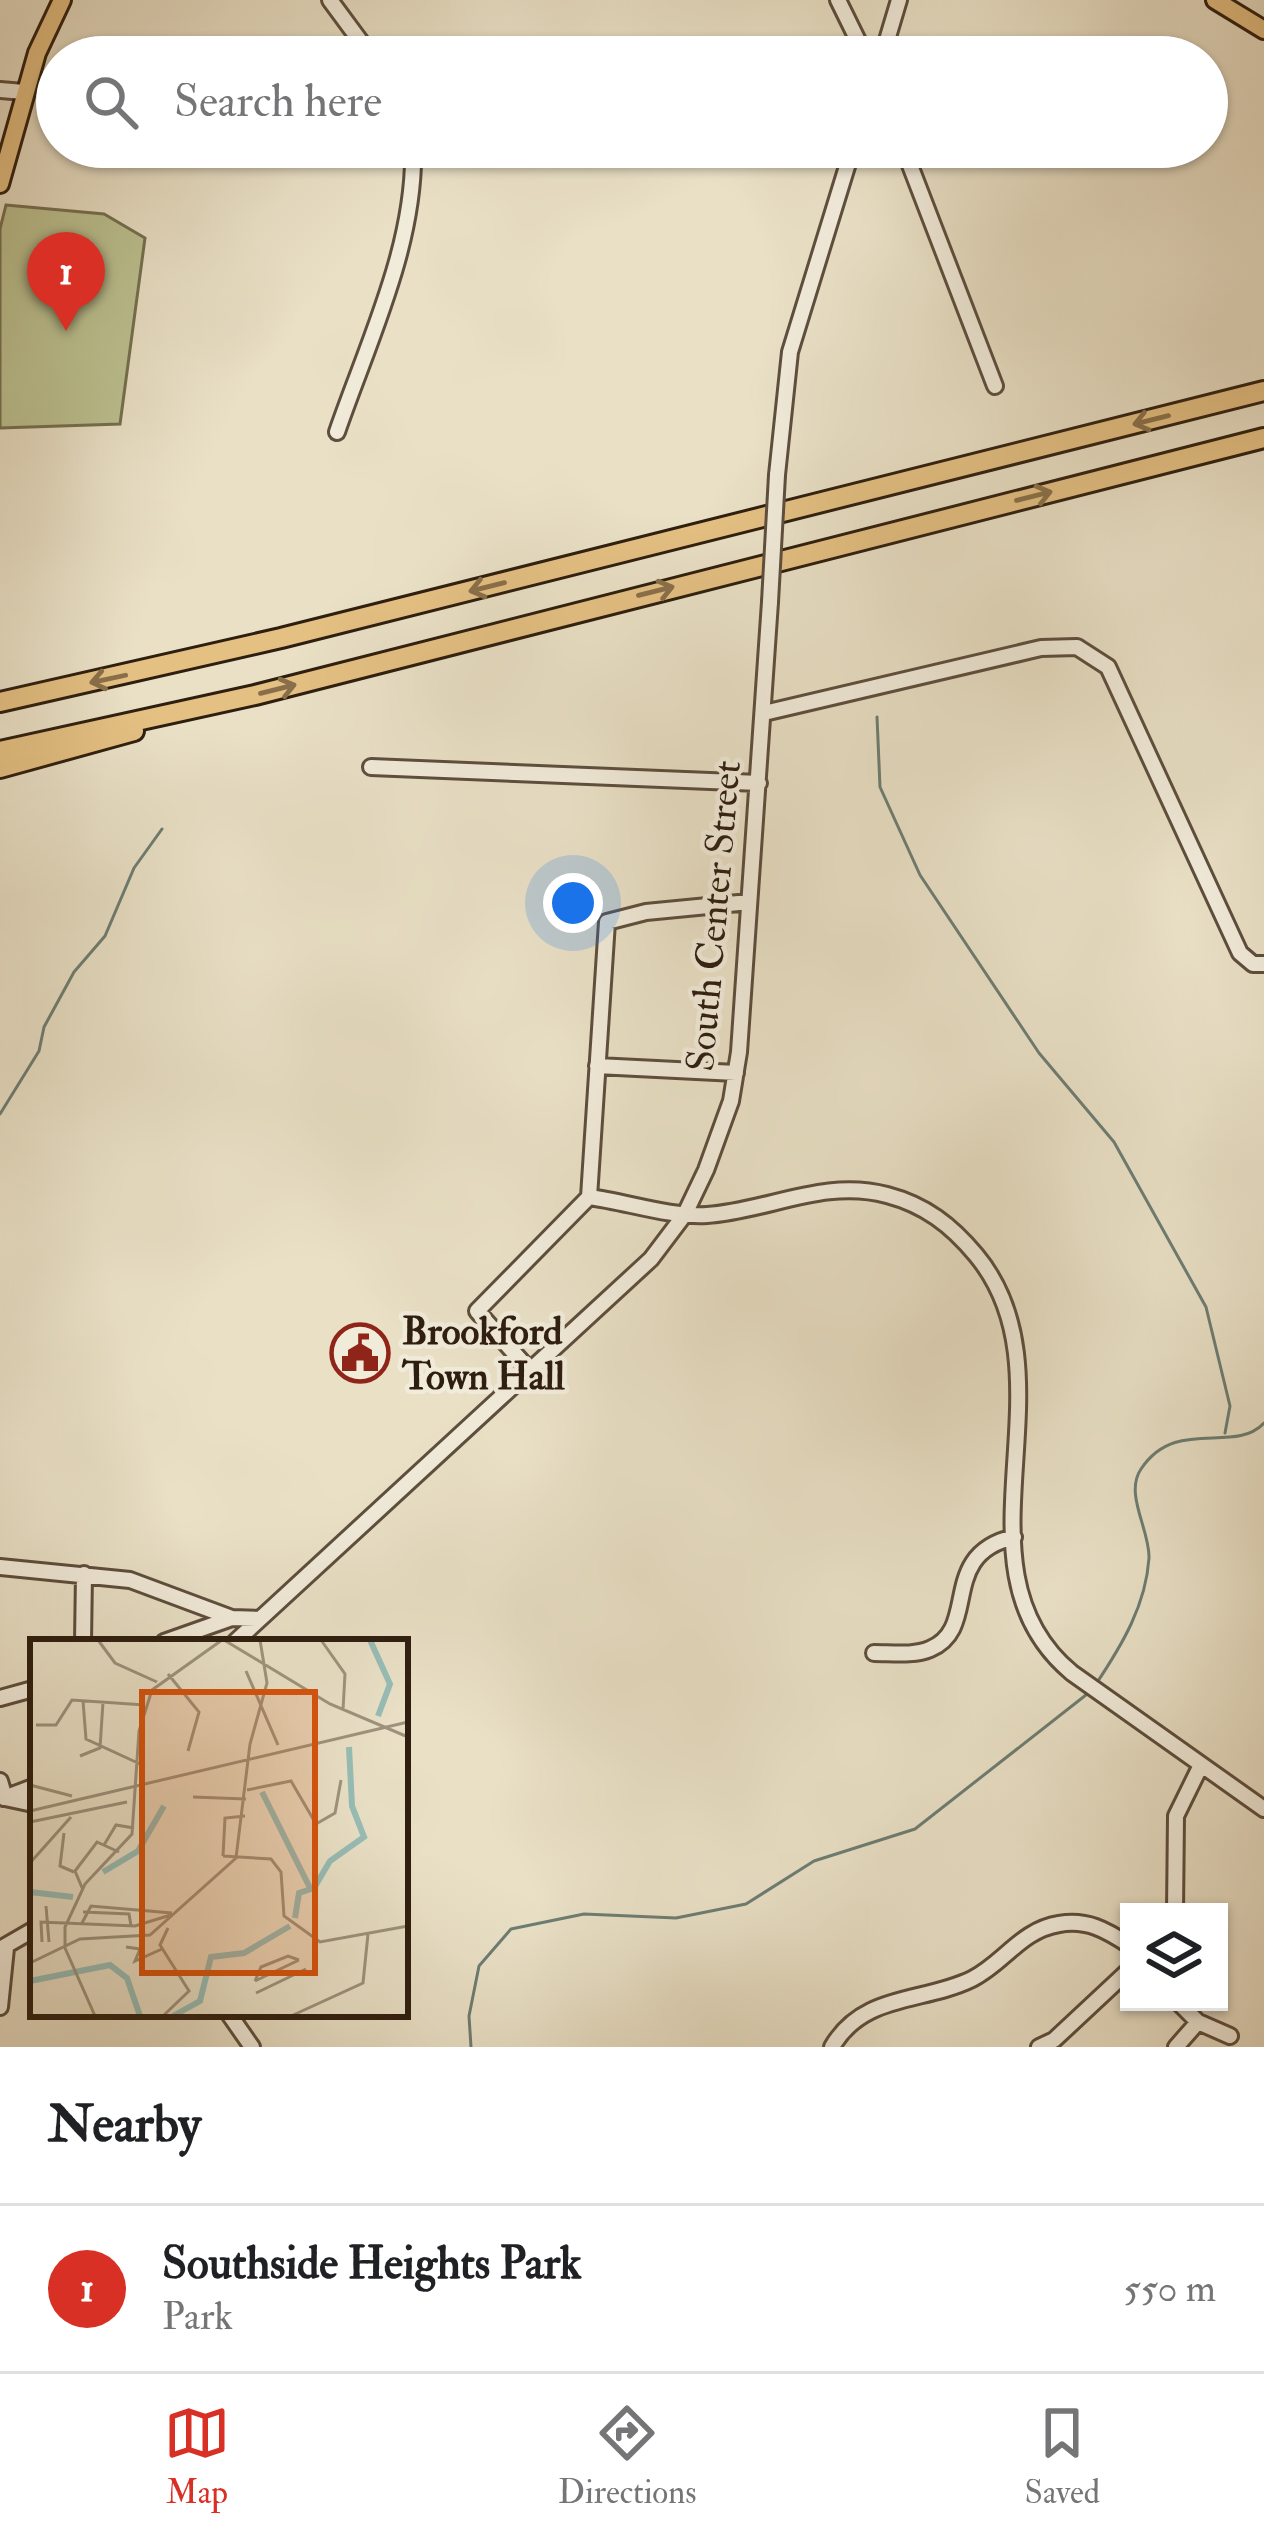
<!DOCTYPE html>
<html lang="en">
<head>
<meta charset="utf-8">
<style>
	:root { --surface:#fff; --page:#f6f6f6; --text:#202124; --muted:#757577; --line:#e0e0e0; --accent:#d93025 }
	body { margin:0; font-family:"IM FELL Double Pica",serif; background:var(--page); color:var(--text) }
	.controls { position:absolute; right:36px; bottom:36px; display:grid; overflow:hidden; border-radius:0px; box-shadow:0 3px 9px #0004 }
	.controls button { width:108px; height:108px; display:grid; place-items:center; padding:0; border:0; border-bottom:3px solid var(--line); background:var(--surface); color:var(--text); font:60px sans-serif }
	.you { position:absolute; left:573px; top:903px; width:42px; height:42px; margin:-30px; border:9px solid #fff; border-radius:50%; background:#1a73e8; box-shadow:0 0 0 18px #1a73e833 }
	.badge { display:grid; place-items:center; width:78px; height:78px; border-radius:50%; background:var(--accent); color:#fff; font-size:39px; font-weight:700 }
	.pin { position:absolute; translate:-50% -99px; filter:drop-shadow(0 3px 6px #0008) }
	.pin::after { content:''; position:absolute; top:63px; width:42px; height:36px; background:inherit; clip-path:polygon(0 0,100% 0,50% 100%) }
	.list { margin:0; padding:0; list-style:none }
	h2 { display:flex; justify-content:space-between; align-items:center; height:156px; margin:0; padding:0 48px; font-size:51px }
	h2 small { font-size:39px; font-weight:400; color:var(--muted) }
	.list li { display:grid; grid-template-columns:78px 1fr auto; gap:36px; align-items:center; box-sizing:border-box; height:168px; padding:0 48px; border-top:3px solid var(--line) }
	.list b { display:block; font-size:45px; white-space:nowrap }
	.list p { margin:0; font-size:39px; white-space:nowrap; color:var(--muted) }
	.list em { font-size:39px; font-style:normal; color:var(--muted) }
	.icon { flex:none; width:66px; height:66px; fill:none; stroke:currentColor; stroke-width:2; stroke-linecap:round; stroke-linejoin:round }
	.map { position:relative; flex:none; width:1264px; height:2047px; overflow:hidden }
	.search { position:absolute; background:var(--surface); box-shadow:0 3px 9px #0004; left:36px; right:36px; top:36px; height:132px; display:flex; align-items:center; gap:30px; box-sizing:border-box; padding:0 42px; border-radius:66px; color:var(--muted); font-size:45px }
	.sheet { height:324px; background:var(--surface) }
	nav { display:flex; justify-content:space-around; align-items:center; box-sizing:border-box; height:168px; border-top:3px solid var(--line); background:var(--surface); font-size:33px; color:var(--muted) }
	nav a { display:grid; justify-items:center; gap:6px }
	nav .on { color:var(--accent) }
	.map>svg:first-child { display:block }
</style>
</head>
<body>
<div class="map">
<svg width="1264" height="2047" viewBox="0 0 1264 2047">
	<rect width="100%" height="100%" fill="#e9e0c6"/>
	<filter id="stains"><feTurbulence type="fractalNoise" baseFrequency=".00167" numOctaves="4"/><feColorMatrix values="0 0 0 0 .2 0 0 0 0 .09 0 0 0 0 .02 0 0 0 .5 -.17"/></filter>
	<radialGradient id="worn" r=".72"><stop offset=".6" stop-color="#630" stop-opacity="0"/><stop offset="1" stop-color="#630" stop-opacity=".3"/></radialGradient>
	<path fill="#bcc191" stroke="#757050" stroke-width="3" d="M 6,205 L 104,214 L 145,238 L 120,424 L 0,428 L 0,229 Z"/>
	<g fill="none" stroke-linecap="round" stroke-linejoin="round">
		<path stroke="#6d7d73" stroke-width="3" d="M 877,717 L 880,787 L 920,875 L 1039,1053 L 1114,1142 L 1206,1307 L 1230,1406 L 1225,1433
			M 0,1114 L 39,1051 L 44,1027 L 74,972 L 105,936 L 134,868 L 162,829
			M 1096,1684 C 1122,1645 1146,1605 1149,1558 C 1150,1530 1124,1494 1141,1469 C 1176,1416 1234,1455 1264,1423
			M 471,2047 L 469,2016 L 479,1966 L 511,1929 L 584,1914 L 676,1918 L 746,1904 L 814,1861 L 915,1829 L 1091,1691"/>
		<defs>
			<path id="minor" d="M 330,0 L 372,57
				M 838,0 L 866,57
				M 882,57 L 899,0
				M 0,90 L 24,92
				M 903,147 L 995,386
				M 337,432 C 368,342 416,244 413,147
				M 777,475 L 790,352 L 853,147
				M 764,713 L 1041,648 L 1077,647 L 1108,667 L 1240,953 L 1253,964 L 1264,964
				M 371,767 L 759,783
				M 597,1066 L 736,1073
				M 589,1197 C 627,1202 669,1217 707,1215 C 768,1211 824,1178 887,1195 C 925,1205 951,1225 976,1255 C 1079,1379 944,1567 1072,1673 L 1264,1809
				M 589,1197 L 607,922 L 646,912 L 749,902
				M 531,1372 L 477,1311 L 589,1197
				M 0,1567 L 130,1580 L 232,1618 L 260,1619
				M 83,1642 L 84,1574
				M 164,1642 L 232,1618
				M 235,1642 L 651,1259 L 685,1214 L 706,1170 L 731,1101 L 739,1052 L 770,602
				M 874,1653 C 892,1653 914,1656 930,1649 C 981,1628 937,1555 1014,1537
				M 0,1698 L 33,1689
				M 0,1781 L 5,1798 L 33,1804
				M 4,1798 L 33,1787
				M 1175,1912 L 1176,1816 L 1201,1765
				M 0,1949 L 33,1930
				M 1178,2002 L 1198,2022 L 1230,2036
				M 0,2007 L 6,1948
				M 229,2014 L 252,2047
				M 832,2047 C 863,1993 923,2003 972,1979 C 1004,1963 1021,1930 1059,1924 C 1087,1919 1106,1930 1129,1945
				M 1039,2047 L 1054,2040 L 1129,1970
				M 1176,2047 L 1198,2022"/>
			<path id="major" d="M 1215,0 L 1264,30
				M 0,184 L 37,53 L 62,0"/>
			<path id="highway" d="M 0,702 L 281,638 L 1264,391
				M 0,751 L 255,695 L 1264,438
				M 0,768 L 134,731"/>
		</defs>
		<use href="#minor" stroke="#5d4e3d" stroke-width="20"/>
		<use href="#major" stroke="#2e1e0f" stroke-width="22"/>
		<use href="#highway" stroke="#2e1e0f" stroke-width="24"/>
		<use href="#minor" stroke="#f1ebda" stroke-width="14"/>
		<use href="#major" stroke="#e4c083" stroke-width="16"/>
		<use href="#highway" stroke="#e4c083" stroke-width="18"/>
		<defs>
			<path id="minor-bridge" d="M 770,602 L 777,475"/>
		</defs>
		<use href="#minor-bridge" stroke="#5d4e3d" stroke-width="20" stroke-linecap="butt"/>
		<use href="#minor-bridge" stroke="#f1ebda" stroke-width="14"/>
	</g>
	<defs><path id="oneway-shaft" d="M-6 0H5M1.5-3L5.5 0L1.5 3" fill="none" stroke-width="1.6" stroke-linecap="round" stroke-linejoin="round" transform="scale(3)"/></defs>
	<g stroke="#896f49">
		<use href="#oneway-shaft" transform="translate(1151 420) rotate(166)"/>
		<use href="#oneway-shaft" transform="translate(1034 496) rotate(-14)"/>
		<use href="#oneway-shaft" transform="translate(487 587) rotate(166)"/>
		<use href="#oneway-shaft" transform="translate(656 591) rotate(-14)"/>
		<use href="#oneway-shaft" transform="translate(108 679) rotate(168)"/>
		<use href="#oneway-shaft" transform="translate(278 689) rotate(-14)"/>
	</g>
	<defs>
		<symbol id="civic-ring" viewBox="-11 -11 22 22"><circle r="9.5" fill="#f1ebda" stroke="#8f2418" stroke-width="1.5"/><path d="M-.6-6.5H3V-4.5H.6V-3L4-1V1h2V6H-6V1h2V-1L-.6-3ZM-1.2 2.5V6h2.4V2.5Z" fill="#8f2418"/></symbol>
	</defs>
	<g fill-rule="evenodd">
		<use href="#civic-ring" x="327" y="1320" width="66" height="66"/>
	</g>
	<g text-anchor="middle" dominant-baseline="central" stroke-width="9" stroke-linejoin="round" paint-order="stroke">
		<g font-size="39" fill="#2e1e0f" stroke="#f1ebda">
			<text transform="translate(714 916) rotate(-85)">South Center Street</text>
		</g>
		<g font-size="39" font-weight="bold" fill="#2e1e0f" stroke="#f1ebda" text-anchor="start">
			<text x="402" y="1331">Brookford<tspan x="402" dy="45">Town Hall</tspan></text>
		</g>
	</g>
	<g transform="translate(30 1639)">
		<rect width="378" height="378" fill="#e9e0c6"/>
		<path fill="none" stroke="#97bdb6" stroke-width="6" d="M 340,1 L 360,45 L 348,77M 232,153 L 280,249M 73,233 L 108,212 L 134,167M 0,253 L 43,258M 265,279 L 269,254 L 284,249 L 300,222 L 334,198 L 322,167 L 319,108M 0,342 L 80,326 L 97,339 L 110,377M 143,377 L 170,362 L 181,318 L 214,314 L 260,287"/>
		<path fill="none" stroke="#9e927d" stroke-width="3" d="M 68,1 L 85,24 L 127,43M 194,1 L 300,65 L 378,98M 291,1 L 315,35 L 313,71M 216,32 L 248,106M 138,35 L 169,73 L 158,112M 53,62 L 56,100 L 110,125M 6,86 L 26,86 L 42,61 L 115,66M 50,117 L 70,109 L 73,63M 0,146 L 42,157M 217,151 L 261,142 L 286,185 L 305,174 L 311,141M 163,158 L 216,160M 0,172 L 378,83M 0,183 L 97,163M 34,194 L 30,227 L 44,233M 74,206 L 86,186 L 104,189M 193,217 L 241,220 L 251,233 L 254,277 L 290,303 L 378,287M 193,217 L 195,179 L 215,177M 0,224 L 41,178M 53,251 L 45,232 L 67,203 L 89,213M 16,267 L 19,303M 53,273 L 99,275 L 101,287M 52,284 L 61,267 L 142,274M 12,303 L 11,283 L 105,287 L 144,275M 96,308 L 110,310 L 105,322 L 132,310M 0,324 L 50,300 L 120,296 L 206,219 L 220,105 L 237,44 L 230,1M 225,342 L 231,328 L 258,317 L 269,321M 225,342 L 269,321M 226,354 L 276,330M 134,376 L 159,352 L 130,306 L 138,289M 65,377 L 35,309 L 35,288 L 55,245 L 102,195 L 109,92 L 122,51 L 192,1M 261,377 L 333,344 L 338,295"/>
		<path fill="#d5530c" fill-opacity="0.15" stroke="#d5530c" stroke-width="6" d="M 112,53 L 285,53 L 285,334 L 112,334 Z"/>
		<rect width="378" height="378" fill="none" stroke="#2e1e0f" stroke-width="6"/>
	</g>
	<rect width="100%" height="100%" filter="url(#stains)"/>
	<rect width="100%" height="100%" fill="url(#worn)"/>
</svg>
<div class="controls">
<button><svg class="icon" aria-label="layers" viewBox="0 0 24 24"><path d="M12 4l9 5-9 5-9-5zM3 14l9 5 9-5"/></svg></button>
</div>
<div class="you"></div>
<div class="pin badge" style="left:66px;top:331px">1</div>
<div class="search"><svg class="icon" aria-label="search" viewBox="0 0 24 24"><circle cx="10" cy="10" r="6"/><path d="M15 15l6 6"/></svg>Search here</div>
</div>
<section class="sheet">
<h2>Nearby<small></small></h2>
<ul class="list">
<li><span class="badge">1</span><div><b>Southside Heights Park</b><p>Park</p></div><em>550 m</em></li>
</ul>
</section>
<nav>
<a class="on"><svg class="icon" aria-label="map" viewBox="0 0 24 24"><path d="M3 6l6-2 6 2 6-2v14l-6 2-6-2-6 2zM9 4v14M15 6v14"/></svg>Map</a>
<a><svg class="icon" aria-label="directions" viewBox="0 0 24 24"><path d="M12 3l9 9-9 9-9-9zM9 14v-3h6M13 9l2 2-2 2"/></svg>Directions</a>
<a><svg class="icon" aria-label="saved" viewBox="0 0 24 24"><path d="M7 4h10v16l-5-4-5 4z"/></svg>Saved</a>
</nav>
</body>
</html>
